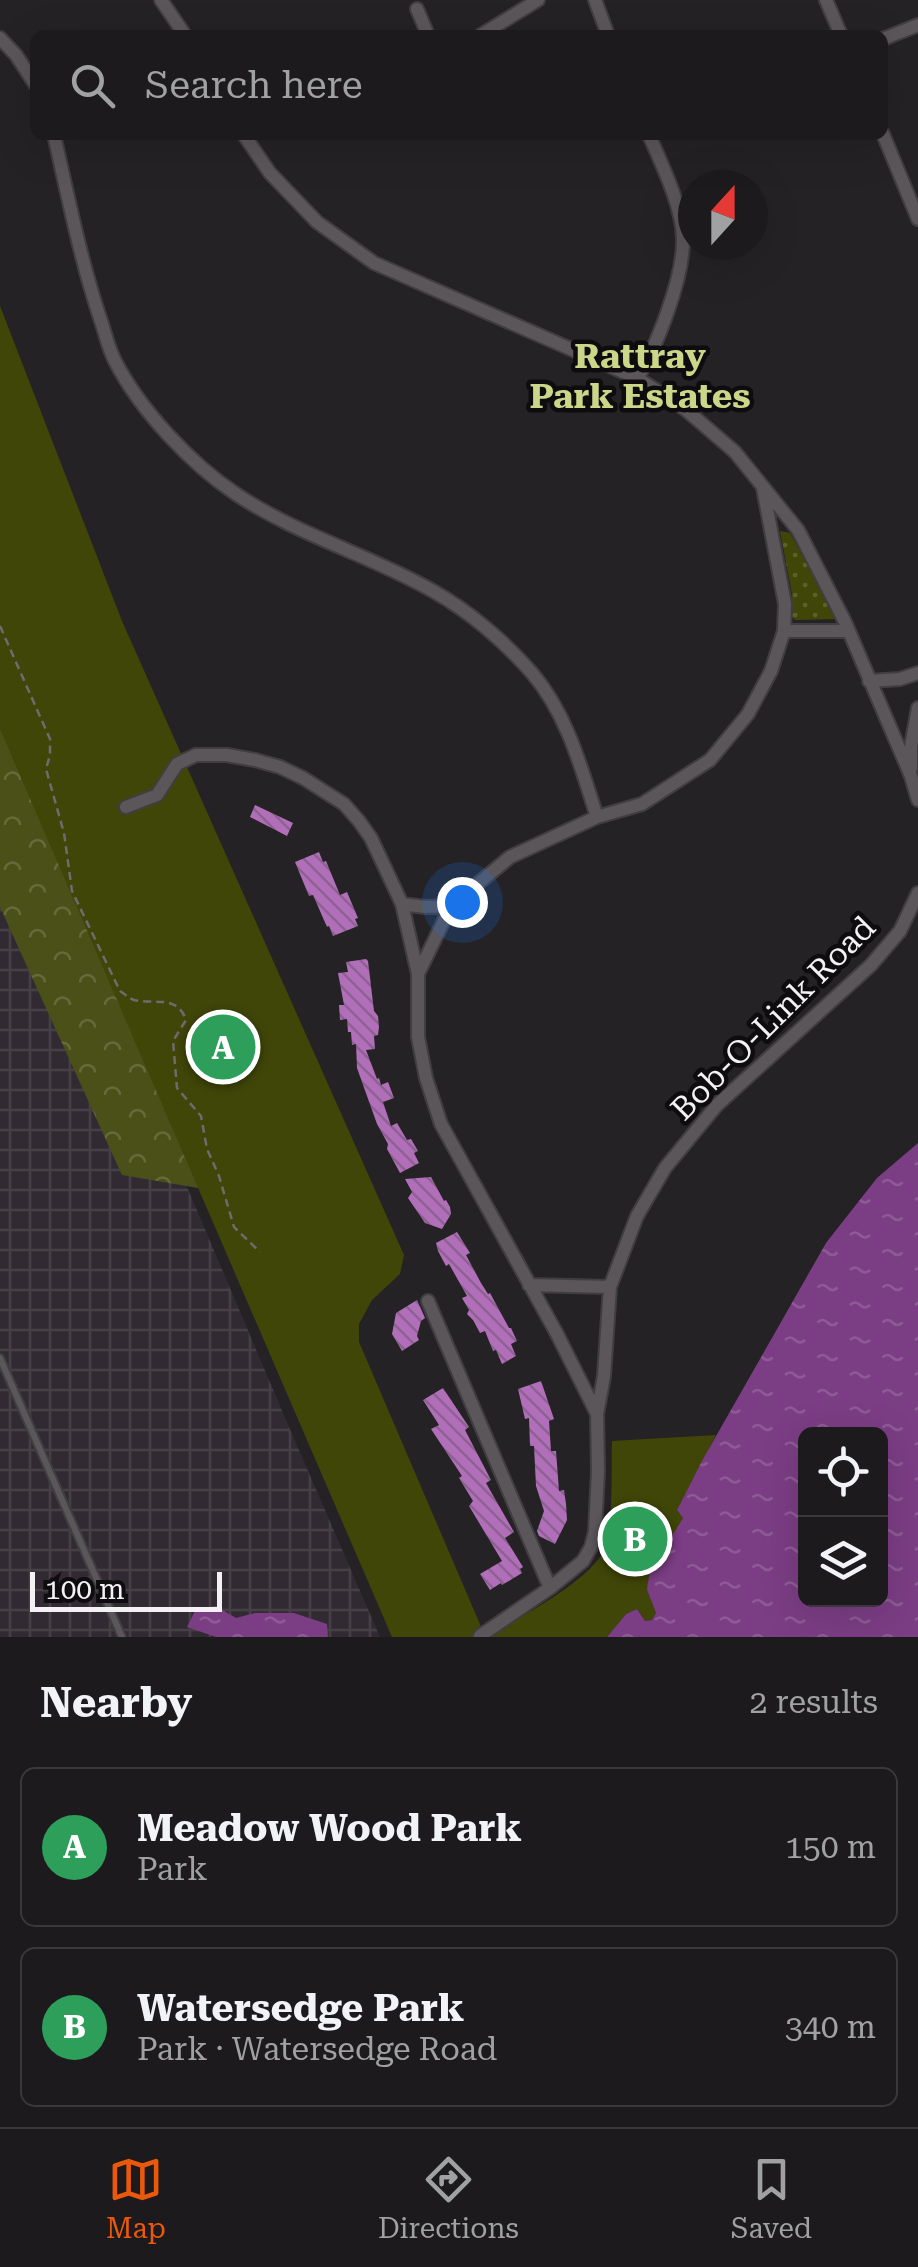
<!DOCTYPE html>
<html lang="en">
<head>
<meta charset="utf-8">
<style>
	:root { --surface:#1c1a1c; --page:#292729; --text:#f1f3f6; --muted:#a0a1a3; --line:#3a383b; --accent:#ea580c }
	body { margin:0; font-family:"Roboto Serif",serif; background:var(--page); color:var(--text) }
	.controls { position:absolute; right:30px; bottom:30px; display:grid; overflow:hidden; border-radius:15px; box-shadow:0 10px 40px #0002 }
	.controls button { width:90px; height:90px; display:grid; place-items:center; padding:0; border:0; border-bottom:2px solid var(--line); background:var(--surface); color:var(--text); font:50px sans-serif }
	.compass { position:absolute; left:678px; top:170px; width:90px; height:90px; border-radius:50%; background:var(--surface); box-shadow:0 10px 40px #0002; rotate:21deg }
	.scale { position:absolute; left:30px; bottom:25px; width:192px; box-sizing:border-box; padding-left:10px; border:5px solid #f3f1f3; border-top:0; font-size:28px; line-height:35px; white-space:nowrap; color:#f3f1f3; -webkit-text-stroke:8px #0e0c0e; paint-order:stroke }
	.you { position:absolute; left:462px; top:902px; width:35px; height:35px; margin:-25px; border:8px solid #fff; border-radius:50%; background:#1a73e8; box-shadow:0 0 0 15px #1a73e833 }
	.badge { display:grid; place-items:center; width:65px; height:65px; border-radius:50%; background:var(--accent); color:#fff; font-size:32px; font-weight:700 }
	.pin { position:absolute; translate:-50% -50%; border:5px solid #fff; box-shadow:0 2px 10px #0006 }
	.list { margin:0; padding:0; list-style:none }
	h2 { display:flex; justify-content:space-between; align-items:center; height:130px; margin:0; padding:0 40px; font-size:42px }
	h2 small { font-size:32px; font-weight:400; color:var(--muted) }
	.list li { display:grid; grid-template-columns:65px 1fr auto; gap:30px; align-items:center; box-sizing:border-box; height:160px; margin:0 20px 20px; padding:0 20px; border:2px solid var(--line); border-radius:15px }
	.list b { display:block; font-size:38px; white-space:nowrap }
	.list p { margin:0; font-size:32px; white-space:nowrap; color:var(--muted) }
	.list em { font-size:32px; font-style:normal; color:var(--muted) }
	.icon { flex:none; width:55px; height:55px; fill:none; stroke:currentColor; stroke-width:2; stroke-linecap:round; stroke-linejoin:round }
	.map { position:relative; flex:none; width:918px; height:1637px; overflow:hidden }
	.search { position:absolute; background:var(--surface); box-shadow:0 10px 40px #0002; left:30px; right:30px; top:30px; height:110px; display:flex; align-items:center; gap:25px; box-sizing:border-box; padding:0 35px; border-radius:15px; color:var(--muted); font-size:38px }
	.sheet { height:490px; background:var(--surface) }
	nav { display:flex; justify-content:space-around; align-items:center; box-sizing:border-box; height:140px; border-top:2px solid var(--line); background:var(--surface); font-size:28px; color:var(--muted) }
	nav a { display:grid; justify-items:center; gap:5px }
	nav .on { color:var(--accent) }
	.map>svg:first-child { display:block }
</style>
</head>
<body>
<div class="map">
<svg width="918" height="1637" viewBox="0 0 918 1637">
	<defs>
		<pattern id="industrial-grid" width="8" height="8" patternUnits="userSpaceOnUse" patternTransform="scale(2.5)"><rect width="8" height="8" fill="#322a32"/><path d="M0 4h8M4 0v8" fill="none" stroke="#463f46"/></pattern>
		<pattern id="grass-dots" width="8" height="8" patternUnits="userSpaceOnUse" patternTransform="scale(2.5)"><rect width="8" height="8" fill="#404608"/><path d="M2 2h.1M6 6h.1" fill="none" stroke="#5c612c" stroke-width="1.8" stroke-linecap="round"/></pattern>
		<pattern id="forest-crowns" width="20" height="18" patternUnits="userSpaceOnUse" patternTransform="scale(2.5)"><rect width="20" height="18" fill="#4a5018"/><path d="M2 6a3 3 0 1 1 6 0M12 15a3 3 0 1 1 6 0" fill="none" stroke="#656a3a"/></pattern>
		<pattern id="water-ripples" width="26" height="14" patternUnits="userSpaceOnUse" patternTransform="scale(2.5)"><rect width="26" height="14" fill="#7b3d84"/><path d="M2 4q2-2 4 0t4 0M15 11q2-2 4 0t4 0" fill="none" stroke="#8e5a96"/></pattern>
		<pattern id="building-back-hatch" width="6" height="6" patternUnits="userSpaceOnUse" patternTransform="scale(2.5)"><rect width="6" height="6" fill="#b16fb9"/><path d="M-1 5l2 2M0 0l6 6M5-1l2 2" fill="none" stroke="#8d6192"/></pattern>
	</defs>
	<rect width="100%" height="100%" fill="#252226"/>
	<path fill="url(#industrial-grid)" d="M 0,747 L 289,1427 L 380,1637 L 0,1637 Z"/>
	<path fill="url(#grass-dots)" d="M 780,531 L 790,533 L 837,619 L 796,620 L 791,617 L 792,594 Z"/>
	<path fill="url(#forest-crowns)" d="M 0,641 L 204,1189 L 122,1175 L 0,907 Z"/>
	<path fill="#404608" d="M 0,306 L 122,621 L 404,1255 L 400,1274 L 372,1300 L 359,1324 L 359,1342 L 485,1636 C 514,1622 591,1580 604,1550 C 614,1527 611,1468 612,1441 L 716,1435 L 677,1510 L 683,1518 L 647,1590 L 656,1613 L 652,1620 L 645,1621 L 637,1609 L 626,1614 L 607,1637 L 392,1637 L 0,729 Z"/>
	<path fill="url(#water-ripples)" fill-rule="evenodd" d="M 918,1143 L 918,1637 L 607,1637 L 626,1614 L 637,1609 L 645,1621 L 652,1620 L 656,1613 L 647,1590 L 649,1576 L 661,1542 L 667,1535 L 674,1533 L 683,1518 L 677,1510 L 703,1459 L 826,1243 L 877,1178 ZM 806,1434 L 880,1434 L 880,1600 L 806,1600 Z
		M 216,1606 L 236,1618 L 255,1613 L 294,1613 L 327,1624 L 328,1637 L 216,1637 L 187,1627 L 196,1609 Z"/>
	<path fill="url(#building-back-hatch)" d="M 255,805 L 293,823 L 287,836 L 250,817 Z
		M 319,852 L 323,862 L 326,861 L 340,895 L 347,892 L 358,918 L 355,919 L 358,926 L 333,936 L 329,926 L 327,927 L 313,895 L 309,896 L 295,862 Z
		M 366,959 L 368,961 L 374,1011 L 378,1016 L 379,1027 L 378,1035 L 374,1036 L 375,1049 L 366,1050 L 377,1079 L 379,1078 L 381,1085 L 388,1082 L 394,1098 L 383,1102 L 391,1126 L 397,1123 L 407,1140 L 411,1139 L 418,1151 L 414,1153 L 419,1163 L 400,1173 L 387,1149 L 388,1144 L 377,1124 L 357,1068 L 356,1044 L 352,1045 L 351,1032 L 348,1032 L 347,1019 L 340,1020 L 339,1005 L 344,1005 L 338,973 L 348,972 L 346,962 Z
		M 431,1177 L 444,1201 L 446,1200 L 450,1207 L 451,1214 L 442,1229 L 425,1223 L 408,1198 L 412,1192 L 405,1179 Z
		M 457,1232 L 470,1253 L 466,1255 L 481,1283 L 488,1294 L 490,1293 L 509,1328 L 511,1328 L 517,1341 L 511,1344 L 516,1356 L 502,1364 L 496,1350 L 493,1351 L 485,1331 L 480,1333 L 473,1320 L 467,1314 L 469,1310 L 462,1298 L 467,1296 L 449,1264 L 446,1266 L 438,1251 L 436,1243 Z
		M 417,1300 L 425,1318 L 421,1321 L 417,1336 L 419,1340 L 402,1351 L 392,1334 L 396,1313 Z
		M 541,1381 L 554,1419 L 549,1421 L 551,1451 L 556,1451 L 559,1491 L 564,1490 L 566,1504 L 567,1520 L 555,1544 L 539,1536 L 537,1531 L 544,1511 L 536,1486 L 534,1446 L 530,1446 L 529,1418 L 525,1419 L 518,1389 Z
		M 443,1388 L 469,1427 L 465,1430 L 491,1480 L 486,1483 L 514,1532 L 505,1538 L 523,1567 L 520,1569 L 522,1573 L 502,1585 L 501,1583 L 490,1590 L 480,1574 L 502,1561 L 469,1506 L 473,1501 L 459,1478 L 462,1476 L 431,1429 L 439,1425 L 423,1400 Z"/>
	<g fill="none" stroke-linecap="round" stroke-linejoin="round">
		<defs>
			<path id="service" d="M 0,1358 L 122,1637"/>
			<path id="minor" d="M 161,0 L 185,35
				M 595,0 L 608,35
				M 826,0 L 841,35
				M 417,9 L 428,35
				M 481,35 L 538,0
				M 0,38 L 16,55 L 35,84
				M 883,39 L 918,25
				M 883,134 L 918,219
				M 54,135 C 68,196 80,258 100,318 C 105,332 108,348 115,361 C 140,410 191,464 236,494 C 297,535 370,555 433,591 C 469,611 505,642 532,673 C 567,714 581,767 597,817
				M 244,135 L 270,173 L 317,222 L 374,263 L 637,378 L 685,409 L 735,452 L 798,530 L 845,622 L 911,776 L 918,800
				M 637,378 C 657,347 684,276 683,239 C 682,205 662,165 649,135
				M 784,631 L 847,631
				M 869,681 L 900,679 L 918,673
				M 911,768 L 911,747 L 918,708
				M 126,807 L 157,795 L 177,764 L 196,755 L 227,755 L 255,760 L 280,767 L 303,778 L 344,804 L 359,821 L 371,838 L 402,904 L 418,974
				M 402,904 L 425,907 L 451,906
				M 529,1285 L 610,1287
				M 428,1301 L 550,1588
				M 597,1414 L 557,1334 L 441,1124 L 426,1078 L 418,1037 L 418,974 L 451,906 L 510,857 L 597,817 L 642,804 L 710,760 L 748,714 L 771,671 L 784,631 L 785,604 L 763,488
				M 480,1636 L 550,1588 L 583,1561 L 591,1547 L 595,1532 L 598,1471 L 597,1414 L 604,1376 L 610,1287 L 637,1216 L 665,1168 L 717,1105 L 871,965 L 900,931 L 918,893"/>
		</defs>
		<use href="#service" stroke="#413e41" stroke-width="10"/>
		<use href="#minor" stroke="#413e41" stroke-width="16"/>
		<path stroke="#6d6b6e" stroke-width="2.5" stroke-dasharray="8 5" stroke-linecap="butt" d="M 0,626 L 50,739 L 50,755 L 46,769 L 64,833 L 72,891 L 120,991 C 125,994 128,998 134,1000 C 155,1005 177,994 186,1020 L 173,1041 L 177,1088 L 201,1116 L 207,1149 L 219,1176 L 234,1227 L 260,1252"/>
		<use href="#service" stroke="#5a565a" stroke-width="6"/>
		<use href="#minor" stroke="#5a565a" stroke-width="12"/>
	</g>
	<g text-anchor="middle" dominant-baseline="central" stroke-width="9" stroke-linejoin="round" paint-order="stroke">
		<g font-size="32" fill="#f3f1f3" stroke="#0e0c0e">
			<text transform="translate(773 1018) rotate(-45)">Bob-O-Link Road</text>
		</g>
		<g font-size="35" font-weight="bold" fill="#cbd689" stroke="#0e0c0e">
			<text x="640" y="356">Rattray<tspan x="640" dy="40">Park Estates</tspan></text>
		</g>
	</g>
</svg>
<div class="controls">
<button><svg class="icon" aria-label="locate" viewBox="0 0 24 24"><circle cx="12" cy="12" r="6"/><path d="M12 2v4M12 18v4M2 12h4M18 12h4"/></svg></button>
<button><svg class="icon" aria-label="layers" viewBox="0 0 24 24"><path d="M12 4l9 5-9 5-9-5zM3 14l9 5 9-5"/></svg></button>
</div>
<svg class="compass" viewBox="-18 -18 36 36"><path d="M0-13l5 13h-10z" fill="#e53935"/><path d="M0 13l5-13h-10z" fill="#a0a1a3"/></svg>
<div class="scale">100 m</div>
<div class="you"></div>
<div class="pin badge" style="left:223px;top:1047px;background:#2e9e5b">A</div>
<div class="pin badge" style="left:635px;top:1539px;background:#2e9e5b">B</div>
<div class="search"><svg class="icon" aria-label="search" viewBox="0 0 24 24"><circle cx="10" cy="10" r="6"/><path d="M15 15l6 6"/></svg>Search here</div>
</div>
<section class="sheet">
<h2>Nearby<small>2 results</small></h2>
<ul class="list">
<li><span class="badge" style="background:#2e9e5b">A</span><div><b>Meadow Wood Park</b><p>Park</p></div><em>150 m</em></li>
<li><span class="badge" style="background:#2e9e5b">B</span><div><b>Watersedge Park</b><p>Park · Watersedge Road</p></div><em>340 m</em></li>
</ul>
</section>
<nav>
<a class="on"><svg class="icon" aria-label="map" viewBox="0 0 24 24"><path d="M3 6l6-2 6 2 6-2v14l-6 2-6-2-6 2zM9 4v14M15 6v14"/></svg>Map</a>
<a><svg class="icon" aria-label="directions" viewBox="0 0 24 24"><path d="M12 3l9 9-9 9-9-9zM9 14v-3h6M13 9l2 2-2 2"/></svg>Directions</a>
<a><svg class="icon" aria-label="saved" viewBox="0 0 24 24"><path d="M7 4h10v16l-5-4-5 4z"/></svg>Saved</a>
</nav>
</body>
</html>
